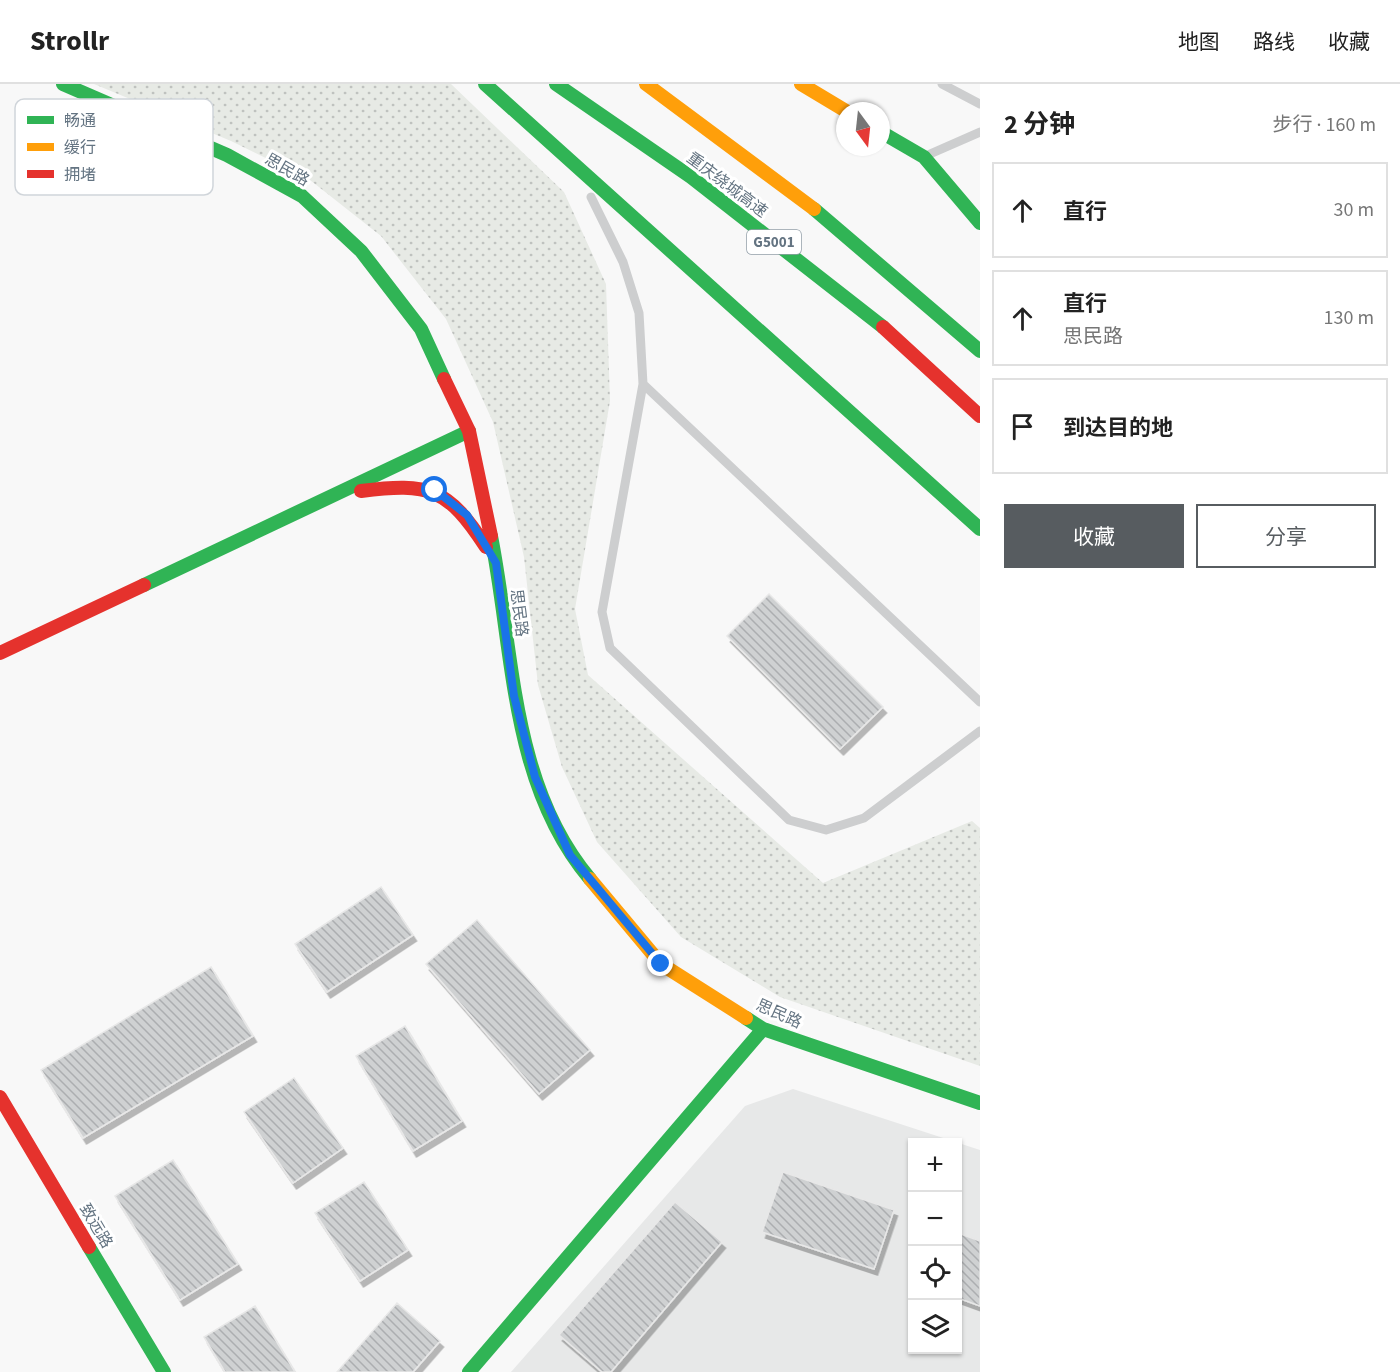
<!DOCTYPE html>
<html lang="zh">
<head>
<meta charset="utf-8">
<style>
	:root { --surface:#fff; --page:#f2f2f2; --text:#222; --muted:#767676; --line:#e0e0e0; --accent:#575c60 }
	body { margin:0; font-family:"Source Sans 3","Noto Sans SC",sans-serif; background:var(--page); color:var(--text) }
	.controls { position:absolute; right:18px; bottom:18px; display:grid; overflow:hidden; border-radius:0px; box-shadow:0 2px 4px #0004 }
	.controls button { width:54px; height:54px; display:grid; place-items:center; padding:0; border:0; border-bottom:2px solid var(--line); background:var(--surface); color:var(--text); font:30px sans-serif }
	.compass { position:absolute; left:836px; top:18px; width:54px; height:54px; border-radius:50%; background:var(--surface); box-shadow:0 2px 4px #0004; rotate:165deg }
	.stop { position:absolute; width:18px; height:18px; margin:-14px; border:4px solid #1a73e8; border-radius:50%; background:#fff }
	.stop.end { background:#1a73e8; border-color:#fff; box-shadow:0 2px 6px #0008 }
	.list { margin:0; padding:0; list-style:none }
	h2 { display:flex; justify-content:space-between; align-items:center; height:78px; margin:0; padding:0 24px; font-size:26px }
	h2 small { font-size:20px; font-weight:400; color:var(--muted) }
	.list li { display:grid; grid-template-columns:39px 1fr auto; gap:18px; align-items:center; box-sizing:border-box; height:96px; margin:0 12px 12px; padding:0 12px; border:2px solid var(--line); border-radius:0px }
	.list b { display:block; font-size:22px; white-space:nowrap }
	.list p { margin:0; font-size:20px; white-space:nowrap; color:var(--muted) }
	.list em { font-size:20px; font-style:normal; color:var(--muted) }
	.actions { display:flex; gap:12px; padding:18px 24px }
	.actions a { flex:1; padding:14px 0; border:2px solid var(--accent); border-radius:0px; text-align:center; font-size:21px; color:var(--accent) }
	.actions .main { background:var(--accent); color:#fff }
	.icon { flex:none; width:33px; height:33px; fill:none; stroke:currentColor; stroke-width:2; stroke-linecap:round; stroke-linejoin:round }
	.map { position:relative; flex:none; width:980px; height:1288px; overflow:hidden }
	header { display:flex; align-items:center; gap:36px; box-sizing:border-box; height:84px; padding:0 30px; background:var(--surface); border-bottom:2px solid var(--line) }
	header strong { font-size:28px }
	nav { display:flex; gap:33px; margin-inline-start:auto; font-size:21px }
	main { display:flex }
	aside { flex:1; background:var(--surface) }
	.map>svg:first-child { display:block }
</style>
</head>
<body>
<header>
<strong>Strollr</strong>
<nav><a>地图</a><a>路线</a><a>收藏</a></nav>
</header>
<main>
<div class="map">
<svg width="980" height="1288" viewBox="0 0 980 1288">
	<defs>
		<pattern id="grass-dots" width="8" height="8" patternUnits="userSpaceOnUse" patternTransform="scale(1.5)"><rect width="8" height="8" fill="#e7eae5"/><path d="M2 2h.1M6 6h.1" fill="none" stroke="#bfc2bf" stroke-width="1.8" stroke-linecap="round"/></pattern>
		<pattern id="building-back-hatch" width="6" height="6" patternUnits="userSpaceOnUse" patternTransform="scale(1.5)"><rect width="6" height="6" fill="#cfd1d2"/><path d="M-1 5l2 2M0 0l6 6M5-1l2 2" fill="none" stroke="#acaeb0"/></pattern>
		<filter id="shadow"><feDropShadow dx="3.5" dy="6" stdDeviation="0" flood-color="#0004"/></filter>
	</defs>
	<rect width="100%" height="100%" fill="#f8f8f8"/>
	<path fill="#e7e8e8" fill-rule="evenodd" d="M 793,1005 L 980,1066 L 980,1288 L 511,1288 L 745,1022 ZM 912,1058 L 958,1058 L 958,1266 L 912,1266 Z"/>
	<path fill="url(#grass-dots)" d="M 94,0 L 451,0 L 564,108 L 606,200 L 610,317 L 575,525 L 588,591 L 823,799 L 972,737 L 980,744 L 980,982 L 780,913 L 681,853 L 597,758 L 562,683 L 538,601 L 524,473 L 493,338 L 446,235 L 381,152 L 310,96 L 231,57 Z"/>
	<path fill="url(#building-back-hatch)" stroke="#e8e8e8" stroke-width="1.5" filter="url(#shadow)" d="M 769,510 L 883,623 L 840,665 L 727,552 Z
		M 381,803 L 413,851 L 327,908 L 295,860 Z
		M 477,836 L 590,966 L 539,1010 L 426,880 Z
		M 211,883 L 253,952 L 83,1054 L 41,986 Z
		M 405,942 L 462,1037 L 413,1067 L 356,972 Z
		M 294,994 L 343,1064 L 293,1099 L 244,1028 Z
		M 173,1076 L 238,1180 L 180,1216 L 115,1112 Z
		M 783,1088 L 894,1126 L 874,1185 L 762,1148 Z
		M 364,1098 L 408,1166 L 360,1197 L 315,1129 Z
		M 675,1118 L 722,1158 L 611,1288 L 602,1288 L 559,1251 Z
		M 958,1149 L 980,1157 L 980,1222 L 958,1214 Z
		M 397,1219 L 440,1257 L 413,1288 L 337,1288 Z
		M 255,1222 L 295,1288 L 225,1288 L 204,1253 Z"/>
	<g fill="none" stroke-linecap="round" stroke-linejoin="round">
		<path stroke="#cdcecf" stroke-width="9" d="M 942,0 L 980,20
			M 930,70 L 980,48
			M 591,113 L 623,178 L 639,229 L 643,300 L 602,528 L 610,564 L 789,736 L 826,746 L 864,734 L 980,647
			M 643,300 L 980,618"/>
		<path stroke="#30b455" stroke-width="14" d="M 63,0 L 227,71 L 302,112 L 361,167 L 421,245 L 444,295
			M 485,0 L 980,445
			M 556,0 L 691,93 L 883,243
			M 881,48 L 924,73 L 980,139
			M 814,125 L 980,267
			M 491,452 C 514,568 510,700 590,795
			M 144,501 L 469,347
			M 746,934 L 763,945 L 980,1019
			M 89,1163 L 164,1288
			M 469,1288 L 763,945"/>
		<path stroke="#ff9f0a" stroke-width="14" d="M 646,0 L 814,125
			M 801,0 L 846,27
			M 590,795 L 661,880 L 746,934"/>
		<path stroke="#e5322d" stroke-width="14" d="M 883,243 L 980,332
			M 444,295 L 469,347 L 491,452
			M 361,407 C 429,398 448,404 486,463
			M 0,569 L 144,501
			M 0,1013 L 89,1163"/>
	</g>
	<g fill="none" stroke-linecap="round" stroke-linejoin="round">
		<path stroke="#1a73e8" stroke-width="8" d="M 435,406 L 467,431 L 496,479 L 514,612 L 535,693 L 570,771 L 661,880"/>
	</g>
	<g text-anchor="middle" dominant-baseline="central" stroke-width="6" stroke-linejoin="round" paint-order="stroke">
		<rect fill="#fff" stroke="#929ea8" stroke-width="1.5" x="747" y="146" width="54" height="24" rx="4.5"/>
		<g font-size="15" font-weight="bold" fill="#647482">
			<text x="774" y="158">G5001</text>
		</g>
		<g font-size="16" fill="#647482" stroke="#fff">
			<text transform="translate(287 86) rotate(30)">思民路</text>
			<text transform="translate(727 101) rotate(37)">重庆绕城高速</text>
			<text transform="translate(519 529) rotate(83)">思民路</text>
			<text transform="translate(779 930) rotate(24)">思民路</text>
			<text transform="translate(96 1142) rotate(59)">致远路</text>
		</g>
	</g>
	<rect x="15" y="15" width="198" height="96" rx="9" fill="#fff" stroke="#d0d5da" stroke-width="1.5"/>
	<rect x="27" y="32" width="27" height="8" fill="#30b455"/>
	<rect x="27" y="59" width="27" height="8" fill="#ff9f0a"/>
	<rect x="27" y="86" width="27" height="8" fill="#e5322d"/>
	<g font-size="16" fill="#647482">
		<text x="64" y="42">畅通</text>
		<text x="64" y="69">缓行</text>
		<text x="64" y="96">拥堵</text>
	</g>
</svg>
<div class="controls">
<button>+</button>
<button>−</button>
<button><svg class="icon" aria-label="locate" viewBox="0 0 24 24"><circle cx="12" cy="12" r="6"/><path d="M12 2v4M12 18v4M2 12h4M18 12h4"/></svg></button>
<button><svg class="icon" aria-label="layers" viewBox="0 0 24 24"><path d="M12 4l9 5-9 5-9-5zM3 14l9 5 9-5"/></svg></button>
</div>
<svg class="compass" viewBox="-18 -18 36 36"><path d="M0-13l5 13h-10z" fill="#e53935"/><path d="M0 13l5-13h-10z" fill="#767676"/></svg>
<div class="stop" style="left:435px;top:406px"></div>
<div class="stop end" style="left:661px;top:880px"></div>
</div>
<aside>
<h2>2 分钟<small>步行 · 160 m</small></h2>
<ul class="list">
<li><svg class="icon" aria-label="ahead" viewBox="0 0 24 24"><path d="M12 20V5M6 11l6-6 6 6"/></svg><div><b>直行</b></div><em>30 m</em></li>
<li><svg class="icon" aria-label="ahead" viewBox="0 0 24 24"><path d="M12 20V5M6 11l6-6 6 6"/></svg><div><b>直行</b><p>思民路</p></div><em>130 m</em></li>
<li><svg class="icon" aria-label="arrive" viewBox="0 0 24 24"><path d="M6 21V4h12l-3 4 3 4H6"/></svg><div><b>到达目的地</b></div></li>
</ul>
<div class="actions"><a class="main">收藏</a><a>分享</a></div>
</aside>
</main>
</body>
</html>
